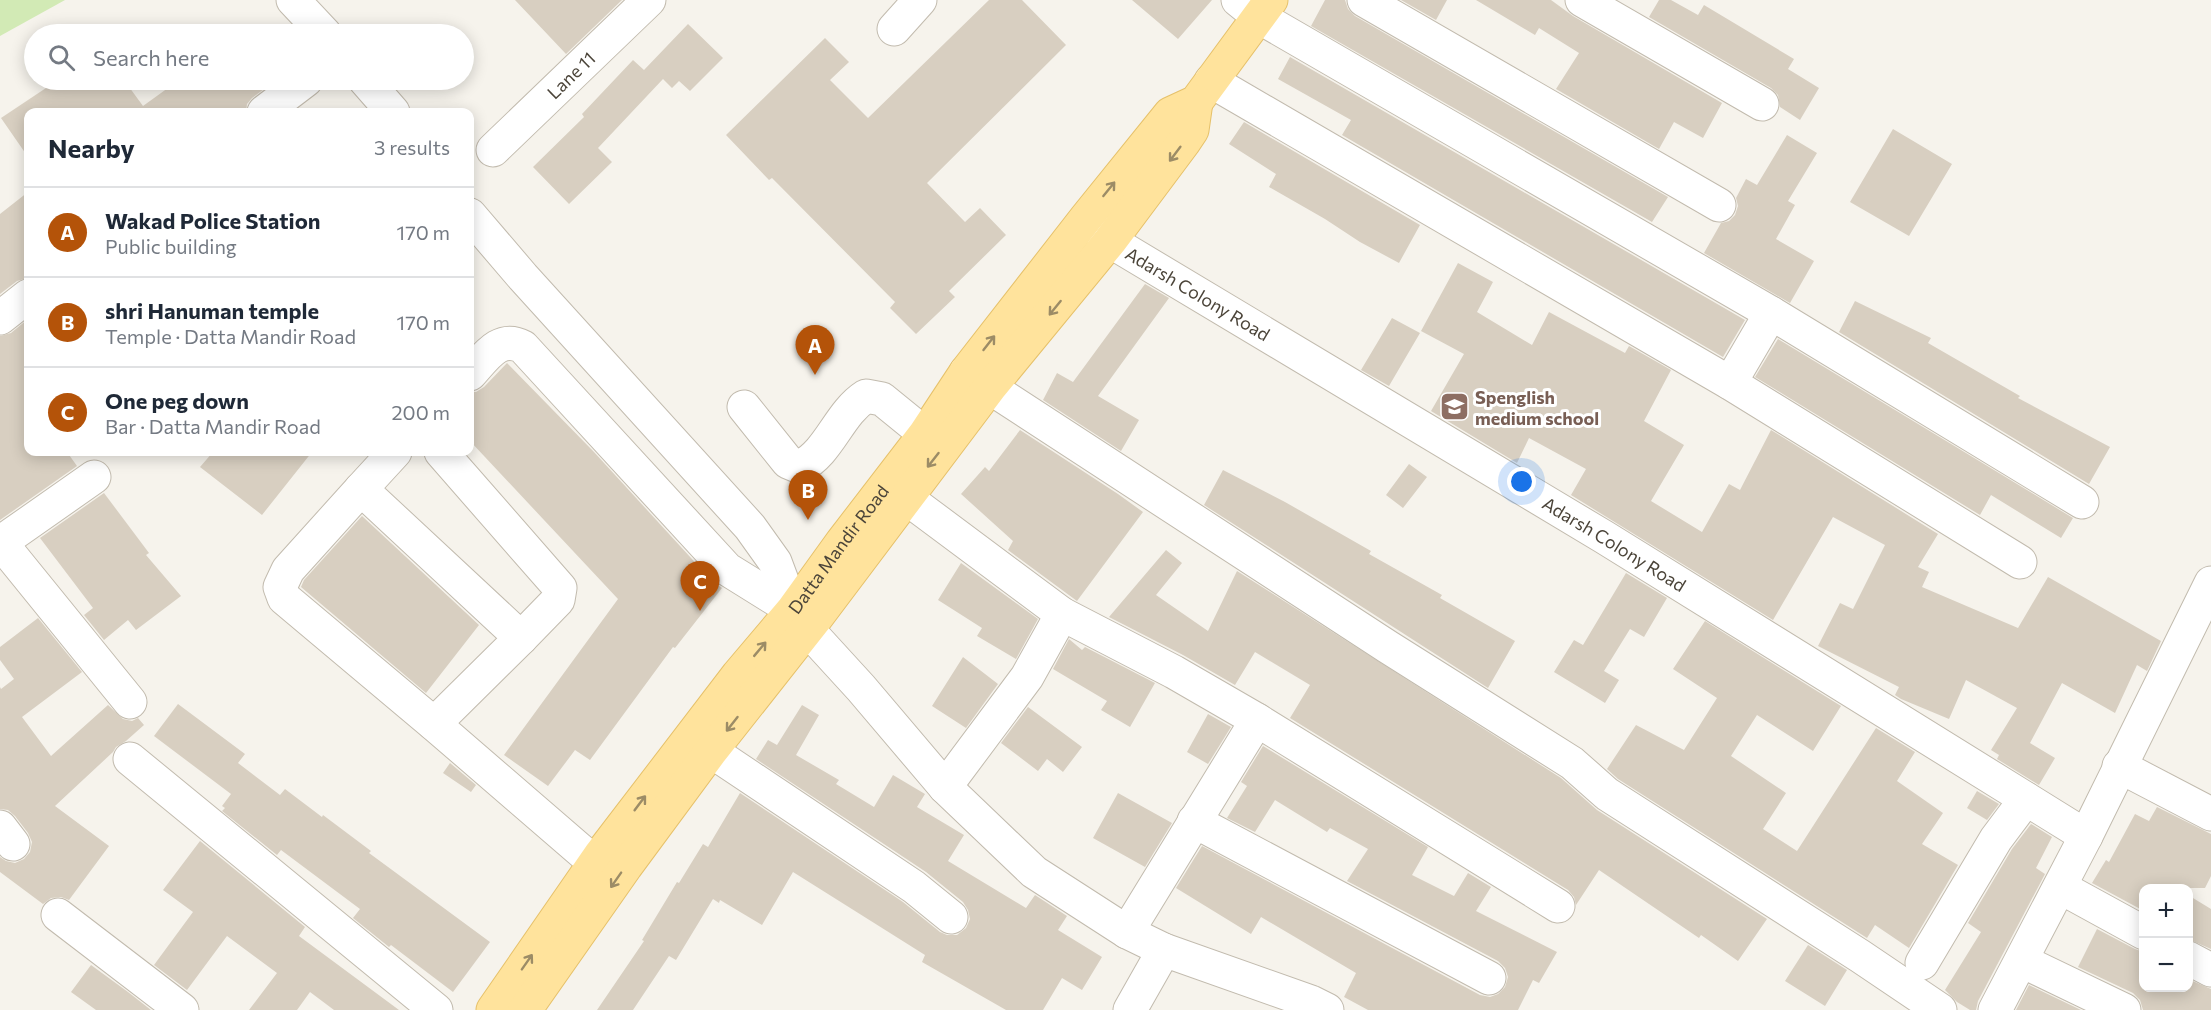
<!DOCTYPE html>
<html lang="en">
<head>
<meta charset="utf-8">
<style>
	:root { --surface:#fff; --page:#f2f2f3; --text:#1f2937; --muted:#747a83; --line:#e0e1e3; --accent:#b45309 }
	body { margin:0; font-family:Commissioner,sans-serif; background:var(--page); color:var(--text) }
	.controls { position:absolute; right:18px; bottom:18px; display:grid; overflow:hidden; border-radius:12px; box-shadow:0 3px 15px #0003 }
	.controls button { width:54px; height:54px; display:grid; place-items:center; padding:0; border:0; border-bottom:2px solid var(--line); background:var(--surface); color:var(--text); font:30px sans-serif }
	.you { position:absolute; left:1522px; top:482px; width:21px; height:21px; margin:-15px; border:4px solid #fff; border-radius:50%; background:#1a73e8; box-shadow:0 0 0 9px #1a73e833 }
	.badge { display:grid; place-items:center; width:39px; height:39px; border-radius:50%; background:var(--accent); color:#fff; font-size:20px; font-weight:700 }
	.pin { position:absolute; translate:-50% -50px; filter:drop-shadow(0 2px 3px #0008) }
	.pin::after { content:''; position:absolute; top:32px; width:21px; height:18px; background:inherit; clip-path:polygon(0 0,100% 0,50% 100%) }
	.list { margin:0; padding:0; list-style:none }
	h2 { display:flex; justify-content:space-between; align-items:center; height:78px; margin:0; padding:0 24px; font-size:26px }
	h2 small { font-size:20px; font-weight:400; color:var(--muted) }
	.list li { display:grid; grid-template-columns:39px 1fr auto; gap:18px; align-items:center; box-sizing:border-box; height:90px; padding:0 24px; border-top:2px solid var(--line) }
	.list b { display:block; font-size:22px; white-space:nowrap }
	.list p { margin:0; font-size:20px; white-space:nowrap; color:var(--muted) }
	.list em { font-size:20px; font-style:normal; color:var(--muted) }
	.icon { flex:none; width:33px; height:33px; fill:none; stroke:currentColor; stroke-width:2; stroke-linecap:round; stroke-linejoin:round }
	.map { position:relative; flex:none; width:2211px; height:1010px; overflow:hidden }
	.search { position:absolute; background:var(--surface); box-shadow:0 3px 15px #0003; left:24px; top:24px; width:450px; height:66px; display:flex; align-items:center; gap:15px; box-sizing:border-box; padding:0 21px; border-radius:33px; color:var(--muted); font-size:22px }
	.panel { position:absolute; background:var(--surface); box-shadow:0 3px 15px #0003; left:24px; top:108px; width:450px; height:348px; border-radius:12px }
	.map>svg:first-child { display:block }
</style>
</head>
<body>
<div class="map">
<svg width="2211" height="1010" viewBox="0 0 2211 1010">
	<rect width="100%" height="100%" fill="#f6f3ec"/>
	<path fill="#d2eab5" d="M 0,0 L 65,0 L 0,36 Z"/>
	<path fill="#d8cfc1" d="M 515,0 L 622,0 L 566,54 Z
		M 989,0 L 1022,0 L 1066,45 L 927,183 L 965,222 L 980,208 L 1006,235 L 949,291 L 955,297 L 916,334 L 890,308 L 895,302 L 772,178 L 769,180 L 726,135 L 825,38 L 849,62 L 830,80 L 868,118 Z
		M 1132,0 L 1212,0 L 1178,39 Z
		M 1325,0 L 1345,0 L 1348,9 L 1355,16 L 1668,197 L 1652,222 L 1311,26 Z
		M 1401,0 L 1447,0 L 1436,20 Z
		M 1476,0 L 1551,0 L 1573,16 L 1722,103 L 1703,138 L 1674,122 L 1659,149 L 1556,89 L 1579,53 L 1539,28 L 1535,35 Z
		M 1659,0 L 1671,0 L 1698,15 L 1704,5 L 1794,59 L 1788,69 L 1819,88 L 1800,120 L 1780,107 L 1778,95 L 1771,88 L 1649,17 Z
		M 688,24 L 723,58 L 690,91 L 679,81 L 672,88 L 663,79 L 598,148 L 612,162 L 569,204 L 533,167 L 584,117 L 582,114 L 633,60 L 644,70 Z
		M 1290,57 L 1745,320 L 1723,357 L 1342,135 L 1351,120 L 1278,79 Z
		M 58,80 L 124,80 L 143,106 L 179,80 L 276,80 L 252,98 L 247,104 L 246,112 L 28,112 L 28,157 L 1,118 Z
		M 1244,122 L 1420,225 L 1399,263 L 1360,242 L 1325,219 L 1269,187 L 1276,174 L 1229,144 Z
		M 1893,129 L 1952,164 L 1909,236 L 1850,202 Z
		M 1787,135 L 1817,153 L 1788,201 L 1795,205 L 1776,239 L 1814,261 L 1790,303 L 1704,253 L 1721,223 L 1729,221 L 1735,215 L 1738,206 L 1736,198 L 1746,179 L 1757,185 Z
		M 28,192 L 28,278 L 17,281 L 0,294 L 0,214 Z
		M 1458,263 L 1493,282 L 1477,312 L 1532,345 L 1549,312 L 1625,353 L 1629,346 L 1671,370 L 1644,421 L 1684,445 L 1651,501 L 1702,532 L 1729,484 L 1740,490 L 1771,430 L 1938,534 L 1918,567 L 1929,572 L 1922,587 L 2018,628 L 2048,577 L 2161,641 L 2147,671 L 2137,665 L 2115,713 L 2062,683 L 2030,743 L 2055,758 L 2039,785 L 1997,759 L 1999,755 L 1991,750 L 2017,708 L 1966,680 L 1949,719 L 1901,699 L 1895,695 L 1899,687 L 1818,646 L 1840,603 L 1853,609 L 1885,545 L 1833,517 L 1773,620 L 1571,495 L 1586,469 L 1529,438 L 1517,463 L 1431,411 L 1464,354 L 1421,331 Z
		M 1145,284 L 1169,298 L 1098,396 L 1139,420 L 1121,451 L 1043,400 L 1057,373 L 1073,382 Z
		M 1855,301 L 1931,338 L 1928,343 L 2020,396 L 2018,398 L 2110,447 L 2089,484 L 1839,332 Z
		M 1392,318 L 1420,333 L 1389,386 L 1361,370 Z
		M 28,319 L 28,452 L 67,452 L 77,466 L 0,520 L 0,336 L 11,333 Z
		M 1778,339 L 2073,518 L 2061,538 L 1991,495 L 1980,515 L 1755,377 Z
		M 507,363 L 594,452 L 713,582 L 722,588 L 675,648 L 673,647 L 590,760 L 575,750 L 548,786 L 504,755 L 618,599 L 470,441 L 470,392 L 476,392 L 484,387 Z
		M 1020,430 L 1118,494 L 1143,512 L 1077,601 L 1008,550 L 1013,541 L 961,494 L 985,467 L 989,471 Z
		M 213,452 L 312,452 L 262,515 L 200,467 Z
		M 1409,464 L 1427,477 L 1403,508 L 1386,495 Z
		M 1223,470 L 1285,502 L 1371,551 L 1369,554 L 1442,595 L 1440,598 L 1515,641 L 1488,688 L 1204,505 Z
		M 104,493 L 149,553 L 146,555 L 181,596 L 136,630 L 128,620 L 104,640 L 84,615 L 93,608 L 40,538 Z
		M 362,516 L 479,625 L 426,693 L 301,587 L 304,580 Z
		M 1166,550 L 1182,563 L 1156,595 L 1208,631 L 1237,571 L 1561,778 L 1597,810 L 1767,919 L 1738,961 L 1701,935 L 1699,938 L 1599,870 L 1576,905 L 1574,897 L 1568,890 L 1290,718 L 1310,685 L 1255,652 L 1235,685 L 1183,655 L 1109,617 Z
		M 961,563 L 1038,619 L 1016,659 L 977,636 L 982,628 L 938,600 Z
		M 1626,573 L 1667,598 L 1644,637 L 1630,629 L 1604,671 L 1619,680 L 1605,703 L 1554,672 L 1574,640 L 1583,645 Z
		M 38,618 L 82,672 L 22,717 L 51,756 L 108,705 L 123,719 L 132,721 L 138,718 L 144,725 L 126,741 L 116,747 L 113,752 L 55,806 L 109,846 L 69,900 L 61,897 L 51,898 L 43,904 L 0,872 L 0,857 L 6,861 L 15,863 L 24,859 L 30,852 L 32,842 L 28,833 L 15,816 L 8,810 L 0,809 L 0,687 L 1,689 L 14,679 L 0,660 L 0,647 Z
		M 1705,621 L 1841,706 L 1813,751 L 1757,715 L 1731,756 L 1786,793 L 1763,829 L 1797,851 L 1876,728 L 1915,752 L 1897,781 L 1943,813 L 1922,844 L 1958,865 L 1909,948 L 1875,925 L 1867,938 L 1618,779 L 1607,769 L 1636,725 L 1684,750 L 1717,698 L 1673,669 Z
		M 1069,639 L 1082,650 L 1085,647 L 1155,683 L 1130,727 L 1101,710 L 1107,701 L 1053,669 Z
		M 963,657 L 998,684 L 966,728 L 932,706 Z
		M 178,704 L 245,754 L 238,763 L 280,795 L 285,789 L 322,817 L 323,815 L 371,851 L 369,853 L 490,942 L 453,992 L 391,945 L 389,947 L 353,918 L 360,909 L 281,850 L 277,855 L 222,811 L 225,808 L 222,806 L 231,794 L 154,736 Z
		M 802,705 L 819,715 L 796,755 L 839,780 L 836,784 L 874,807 L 893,775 L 925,794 L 917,807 L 964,835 L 948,861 L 1026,908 L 1035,895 L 1067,916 L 1058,930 L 1102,957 L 1082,990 L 1062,978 L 1043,1010 L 1006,1010 L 922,962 L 925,955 L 793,872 L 762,925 L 720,900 L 719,903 L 713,899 L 676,960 L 669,956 L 633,1010 L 597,1010 L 644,941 L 642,940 L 677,882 L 679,883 L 703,844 L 708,847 L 740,793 L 903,902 L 940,932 L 947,935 L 957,935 L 966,928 L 970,919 L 968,910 L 963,902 L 926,872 L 756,759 L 768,740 L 777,745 Z
		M 1028,707 L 1082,747 L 1063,772 L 1047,759 L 1038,771 L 1001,743 Z
		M 1208,714 L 1231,727 L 1208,764 L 1187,752 Z
		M 1263,746 L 1428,847 L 1412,875 L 1454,896 L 1468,873 L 1491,887 L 1476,911 L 1557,952 L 1539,983 L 1533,980 L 1518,1010 L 1368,1010 L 1344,997 L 1356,973 L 1261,917 L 1251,934 L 1176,888 L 1202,846 L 1480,995 L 1490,997 L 1498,994 L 1505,987 L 1508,977 L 1505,968 L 1498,961 L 1347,881 L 1368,849 L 1330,828 L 1327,832 L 1275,800 L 1255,832 L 1227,818 L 1247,786 L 1241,782 Z
		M 450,763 L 476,785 L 471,792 L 443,773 Z
		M 1977,791 L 1999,804 L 1987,820 L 1967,808 Z
		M 1118,793 L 1172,823 L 1145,867 L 1093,838 Z
		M 2157,807 L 2211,834 L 2211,876 L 2205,888 L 2144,888 L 2144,911 L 2092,883 L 2106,860 L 2109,862 L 2135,814 L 2149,821 Z
		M 2031,824 L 2052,837 L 2036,868 L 2045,874 L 1978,1001 L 1976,1010 L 1970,1010 L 1957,1002 L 1945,990 L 1981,932 L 1968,923 L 2012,849 Z
		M 200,841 L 305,927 L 299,936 L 399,1010 L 334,1010 L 310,992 L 297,1010 L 249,1010 L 277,973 L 227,936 L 187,990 L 154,965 L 193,912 L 163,890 Z
		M 2188,895 L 2211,909 L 2211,949 L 2188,939 Z
		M 2097,929 L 2135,949 L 2144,952 L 2144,987 L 2188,987 L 2188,979 L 2211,989 L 2211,1010 L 2143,1010 L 2140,1000 L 2133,993 L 2078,967 Z
		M 1808,945 L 1847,970 L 1825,1006 L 1785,981 Z
		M 91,965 L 128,992 L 151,1010 L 96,1010 L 71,992 Z
		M 2029,985 L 2081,1010 L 2016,1010 Z"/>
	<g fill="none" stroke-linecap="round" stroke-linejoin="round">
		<defs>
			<g id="minor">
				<path d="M 293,0 L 325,34"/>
				<path d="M 1238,0 L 1259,17 L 1771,313 L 2082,502"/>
				<path d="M 1364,0 L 1719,205"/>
				<path d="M 1582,0 L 1762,104"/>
				<path d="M 894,29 L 920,0"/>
				<path d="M 365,80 L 393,112"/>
				<path d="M 1211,81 L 1730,383 L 2020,562"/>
				<path d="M 264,112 L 306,80"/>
				<path id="s1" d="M 493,150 L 649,0"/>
				<path d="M 470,215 L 523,277 L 750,527 L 775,562 L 793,610 L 807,629 L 861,688 L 945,787 L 1034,872 L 1127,932 L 1164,950 L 1311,1002 L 1327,1010"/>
				<path id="s2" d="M 1090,222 L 1110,241 L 1604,537 L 2086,836"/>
				<path d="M 0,318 L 28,296"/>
				<path d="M 966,372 L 1388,647 L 1572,763 L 1607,794 L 1860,956 L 1940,1010"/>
				<path d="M 470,374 C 485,358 499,334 523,347 L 727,569 L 793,610"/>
				<path d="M 1730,383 L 1771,313"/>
				<path d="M 744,407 L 788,462 L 800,467 C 830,452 838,414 866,396 L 882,399 L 925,434"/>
				<path d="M 395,452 L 361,489 L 521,638 L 434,724"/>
				<path d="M 441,452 L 560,588 L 558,600 L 521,638"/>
				<path d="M 361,489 L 288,570 L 280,587 L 284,598 L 434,724 L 595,863"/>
				<path d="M 905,497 L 1062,614 L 1174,672 L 1257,720 L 1558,906"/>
				<path d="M 0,543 L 94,477"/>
				<path d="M 1,543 L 130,702"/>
				<path d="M 711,751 L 914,887 L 951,917"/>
				<path d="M 130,759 L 436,1010"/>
				<path d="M 2119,766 L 2211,814"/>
				<path d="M 945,787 L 1027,677 L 1062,614"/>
				<path d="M 1194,821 L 1489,978"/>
				<path d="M 0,827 L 13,844"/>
				<path d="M 2060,887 L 2144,933"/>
				<path d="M 58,915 L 182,1010"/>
				<path d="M 1127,932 L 1257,720"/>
				<path d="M 2188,958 L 2211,970"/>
				<path d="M 2022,961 L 2124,1010"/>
				<path d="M 1922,963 L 1996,839 L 2026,799"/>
				<path d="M 1130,1010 L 1164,950"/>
				<path d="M 1995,1010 L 2086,836 L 2211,583"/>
			</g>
			<g id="major">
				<path id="s3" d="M 493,1010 L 601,854 L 738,675 L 793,610 L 842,542 L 925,434 L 966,372 L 1086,218 L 1170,114 L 1196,102 L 1271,0"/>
				<path d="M 525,1010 L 626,866 L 711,751 L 816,618 L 990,387 L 1110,241 L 1184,142 L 1192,130 L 1196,102"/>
			</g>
		</defs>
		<use href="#minor" stroke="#c2bbae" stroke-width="35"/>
		<use href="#major" stroke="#e6c16a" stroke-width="35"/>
		<use href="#minor" stroke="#fff" stroke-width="33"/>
		<use href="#major" stroke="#ffe39c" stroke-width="33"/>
	</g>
	<defs><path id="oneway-shaft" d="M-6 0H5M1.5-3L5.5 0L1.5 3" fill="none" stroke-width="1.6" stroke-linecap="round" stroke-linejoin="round" transform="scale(1.5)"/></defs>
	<g stroke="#9c8c66">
		<use href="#oneway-shaft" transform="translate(1175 154) rotate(127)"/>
		<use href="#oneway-shaft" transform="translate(1109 189) rotate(-51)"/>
		<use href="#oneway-shaft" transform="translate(1055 308) rotate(129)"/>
		<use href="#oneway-shaft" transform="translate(989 343) rotate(-52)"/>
		<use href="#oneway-shaft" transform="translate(933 460) rotate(128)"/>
		<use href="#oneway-shaft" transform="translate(760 649) rotate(-50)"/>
		<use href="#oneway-shaft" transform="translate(732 724) rotate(128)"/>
		<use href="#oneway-shaft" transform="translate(640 803) rotate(-53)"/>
		<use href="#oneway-shaft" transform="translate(616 880) rotate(125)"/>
		<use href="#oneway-shaft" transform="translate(527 962) rotate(-55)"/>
	</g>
	<defs>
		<symbol id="school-square" viewBox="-11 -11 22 22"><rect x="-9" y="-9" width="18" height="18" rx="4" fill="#8d6e63" stroke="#fff"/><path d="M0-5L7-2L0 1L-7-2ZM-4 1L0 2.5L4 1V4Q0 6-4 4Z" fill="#fff"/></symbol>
	</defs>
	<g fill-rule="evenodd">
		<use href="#school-square" x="1438" y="390" width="33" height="33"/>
	</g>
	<g text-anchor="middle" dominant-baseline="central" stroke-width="6" stroke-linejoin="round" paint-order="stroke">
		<g font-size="18" fill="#4b4439" stroke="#fff">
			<text stroke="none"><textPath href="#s1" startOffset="108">Lane 11</textPath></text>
			<text stroke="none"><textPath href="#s2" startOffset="130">Adarsh Colony Road</textPath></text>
			<text stroke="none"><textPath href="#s2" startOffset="616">Adarsh Colony Road</textPath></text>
			<text stroke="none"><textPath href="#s3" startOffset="576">Datta Mandir Road</textPath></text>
		</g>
		<g font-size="18" font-weight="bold" fill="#785e54" stroke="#fff" text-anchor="start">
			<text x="1475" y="397">Spenglish<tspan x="1475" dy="21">medium school</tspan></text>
		</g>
	</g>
</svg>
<div class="controls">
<button>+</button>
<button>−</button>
</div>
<div class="you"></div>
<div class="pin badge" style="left:815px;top:375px">A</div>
<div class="pin badge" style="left:808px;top:520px">B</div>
<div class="pin badge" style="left:700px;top:611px">C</div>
<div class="search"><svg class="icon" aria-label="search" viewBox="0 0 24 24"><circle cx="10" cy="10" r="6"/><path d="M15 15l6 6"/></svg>Search here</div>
<section class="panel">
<h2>Nearby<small>3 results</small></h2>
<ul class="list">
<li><span class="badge">A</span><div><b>Wakad Police Station</b><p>Public building</p></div><em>170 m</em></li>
<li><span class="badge">B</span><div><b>shri Hanuman temple</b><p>Temple · Datta Mandir Road</p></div><em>170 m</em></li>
<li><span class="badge">C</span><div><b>One peg down</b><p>Bar · Datta Mandir Road</p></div><em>200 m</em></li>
</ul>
</section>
</div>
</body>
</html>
